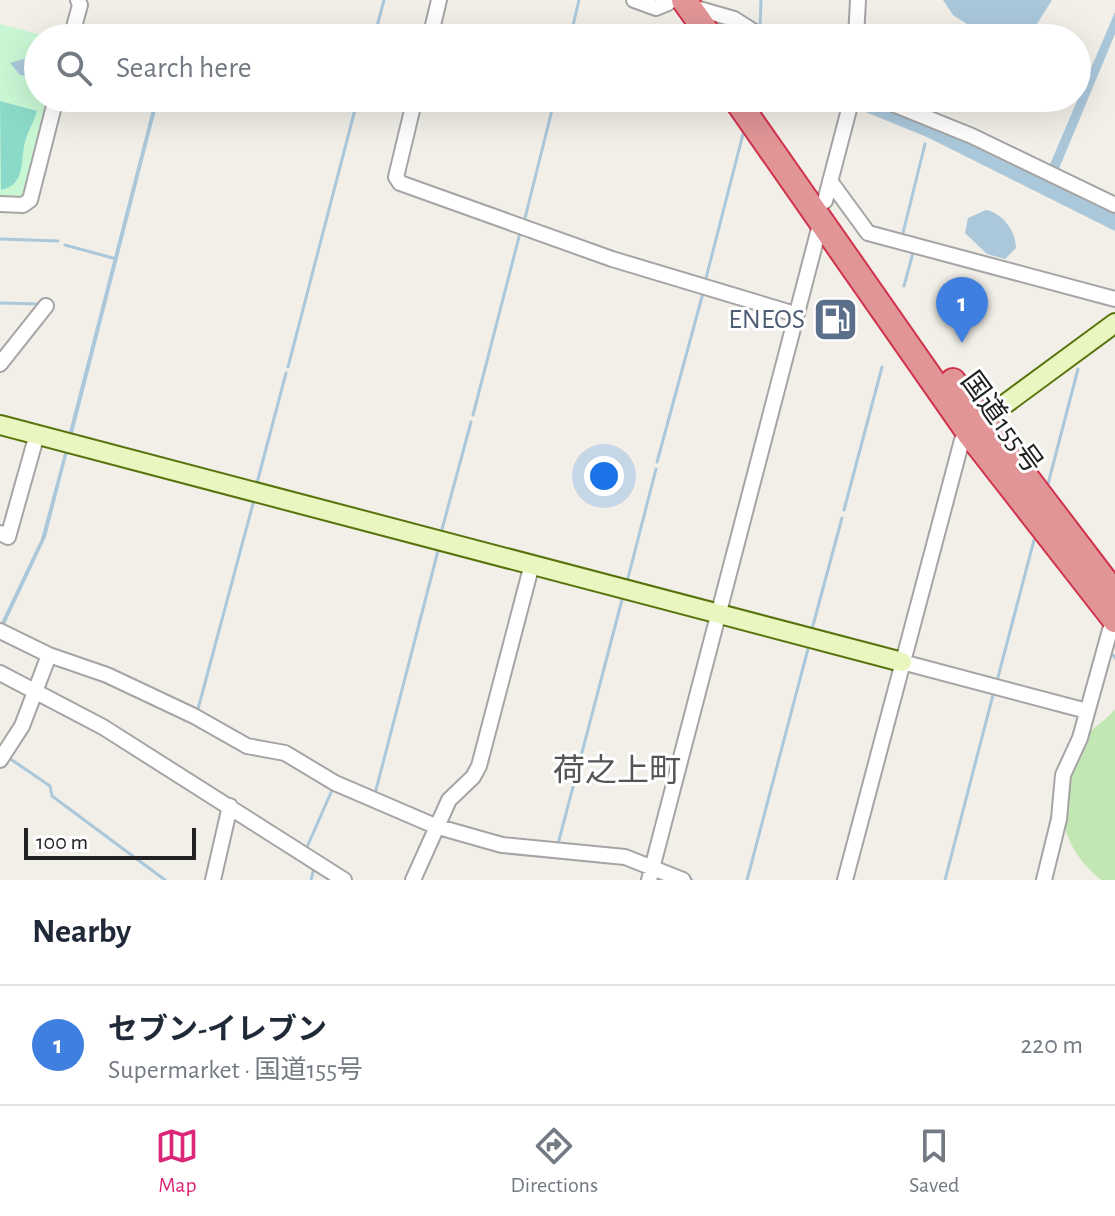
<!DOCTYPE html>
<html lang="en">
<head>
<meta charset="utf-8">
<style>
	:root { --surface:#fff; --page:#f6f6f7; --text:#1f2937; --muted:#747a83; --line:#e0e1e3; --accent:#db2777 }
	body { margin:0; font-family:"Alegreya Sans","Noto Sans JP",sans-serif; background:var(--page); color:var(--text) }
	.scale { position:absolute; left:24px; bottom:20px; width:172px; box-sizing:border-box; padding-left:8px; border:4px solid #212121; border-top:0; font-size:22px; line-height:28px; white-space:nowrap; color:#212121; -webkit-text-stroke:6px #fff; paint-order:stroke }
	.you { position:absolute; left:604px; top:476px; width:28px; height:28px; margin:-20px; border:6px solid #fff; border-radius:50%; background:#1a73e8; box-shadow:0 0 0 12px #1a73e833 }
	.badge { display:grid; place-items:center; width:52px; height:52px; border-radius:50%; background:var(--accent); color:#fff; font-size:26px; font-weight:700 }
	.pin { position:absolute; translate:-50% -66px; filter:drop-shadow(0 2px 4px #0008) }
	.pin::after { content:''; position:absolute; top:42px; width:28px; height:24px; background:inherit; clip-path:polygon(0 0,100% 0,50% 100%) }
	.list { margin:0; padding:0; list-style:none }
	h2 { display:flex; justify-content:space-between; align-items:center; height:104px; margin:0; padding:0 32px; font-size:34px }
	h2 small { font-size:26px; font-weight:400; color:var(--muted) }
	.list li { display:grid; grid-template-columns:52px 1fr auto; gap:24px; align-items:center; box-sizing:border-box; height:120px; padding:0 32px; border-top:2px solid var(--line) }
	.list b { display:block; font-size:30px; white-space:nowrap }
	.list p { margin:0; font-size:26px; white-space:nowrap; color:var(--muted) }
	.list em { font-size:26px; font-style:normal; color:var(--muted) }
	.icon { flex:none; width:44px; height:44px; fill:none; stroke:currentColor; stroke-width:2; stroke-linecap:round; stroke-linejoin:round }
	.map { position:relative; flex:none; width:1115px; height:880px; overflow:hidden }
	.search { position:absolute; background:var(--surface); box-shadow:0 8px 32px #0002; left:24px; right:24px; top:24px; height:88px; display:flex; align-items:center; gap:20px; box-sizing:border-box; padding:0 28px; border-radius:44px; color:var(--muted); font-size:30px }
	.sheet { height:224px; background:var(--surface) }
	nav { display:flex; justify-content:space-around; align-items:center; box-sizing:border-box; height:112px; border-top:2px solid var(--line); background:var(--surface); font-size:22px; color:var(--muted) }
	nav a { display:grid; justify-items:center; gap:4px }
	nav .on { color:var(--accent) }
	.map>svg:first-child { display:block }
</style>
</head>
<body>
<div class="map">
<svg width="1115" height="880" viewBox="0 0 1115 880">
	<rect width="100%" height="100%" fill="#f1efe8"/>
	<path fill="#c3e7b2" d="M 1115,709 L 1115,880 L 1101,880 C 1054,842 1051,790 1083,739 C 1091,727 1107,721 1115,709 Z"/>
	<path fill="#c9f7d4" d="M 0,24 L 53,38 L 38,38 L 38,98 L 51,98 L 26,196 L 21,200 L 0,200 Z"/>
	<path fill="#8bdac9" d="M 0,101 L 37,111 C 34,122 28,131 25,142 C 20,161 26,185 1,190 Z"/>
	<path fill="#abc8db" d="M 943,0 L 1052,0 L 1035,27 L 1016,38 L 988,38 L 953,15 Z
		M 1115,12 L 1115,34 L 1058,171 L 1056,182 L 1115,212 L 1115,231 L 927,137 L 831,98 L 864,98 L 1048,169 Z
		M 30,57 L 38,59 L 38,78 L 20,75 L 10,63 Z
		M 155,98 L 159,98 L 72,437 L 68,436 Z
		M 986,210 C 1003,213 1016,232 1016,248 L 1005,259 L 987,254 L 965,233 L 968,218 Z
		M 65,450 L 68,451 L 46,537 L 5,624 L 41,645 L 0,625 L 41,539 Z"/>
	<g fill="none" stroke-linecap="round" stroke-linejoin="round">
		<path stroke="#abc8db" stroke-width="3" d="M 760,29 L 761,0
			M 374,38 L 384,0
			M 570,38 L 579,0
			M 524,222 L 555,98
			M 902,237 L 925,144
			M 0,239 L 58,241
			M 65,245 L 113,258
			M 705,282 L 743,134
			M 904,286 L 914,249
			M 0,303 L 40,304
			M 288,367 L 358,98
			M 473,415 L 520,233
			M 657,462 L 703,293
			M 257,483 L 286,373
			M 1048,484 L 1078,369
			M 844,510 L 882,367
			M 441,533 L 471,422
			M 627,582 L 656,469
			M 812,629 L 842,518
			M 1113,655 L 1115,658
			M 997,681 L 1034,540
			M 198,709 L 254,500
			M 9,758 L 50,786 L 52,796 L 165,880
			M 376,790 L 439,547
			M 558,844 L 623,596
			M 307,847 L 333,788
			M 661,863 L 692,880
			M 311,880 L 314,868
			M 747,880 L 809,645
			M 945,880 L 994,691"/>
		<defs>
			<path id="street" d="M 634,0 L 656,8 L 668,3
				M 689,6 L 734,19 L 764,38
				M 71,38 L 80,5 L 78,0
				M 430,38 L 439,0
				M 856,38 L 858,0
				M 415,98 L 396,177 L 400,183 L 612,259 L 795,314
				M 878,98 L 972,136 L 1115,205
				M 830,181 L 868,233 L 1115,299
				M 825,201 L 852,98
				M 0,204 L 23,205 L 30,200 L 56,98
				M 0,364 L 46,306
				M 0,533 L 8,537 L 37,434
				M 0,631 L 49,655
				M 902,662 L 1087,711
				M 0,673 L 103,727 L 344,880
				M 0,760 L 22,726 L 49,655 L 107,675 L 194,716 L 247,746 L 285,753 L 335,783 L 435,826 L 502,845 L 625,857 L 683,880
				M 213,880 L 230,806
				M 413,880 L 449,800 L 473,777 L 479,766 L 532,564
				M 649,880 L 821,221
				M 845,880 L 962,440 L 973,429
				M 1044,880 L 1059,819 L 1063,775 L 1080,738 L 1110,630 L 1115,626"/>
			<path id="secondary" d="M 982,421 L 1115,323
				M 0,425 L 902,662"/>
			<path id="highway" d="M 684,0 L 711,38
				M 735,98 L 969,433 L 1115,620
				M 953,381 L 1115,594"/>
		</defs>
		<use href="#street" stroke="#a5a5a5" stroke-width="18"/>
		<use href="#secondary" stroke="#57740c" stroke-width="22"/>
		<use href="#highway" stroke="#d1334e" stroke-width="28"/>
		<use href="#street" stroke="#fff" stroke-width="14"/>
		<use href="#secondary" stroke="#eaf6c0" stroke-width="18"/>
		<use href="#highway" stroke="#e29597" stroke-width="24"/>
	</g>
	<defs>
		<symbol id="fuel-square" viewBox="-11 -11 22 22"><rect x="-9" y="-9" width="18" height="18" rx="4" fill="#5c6f8a" stroke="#fff"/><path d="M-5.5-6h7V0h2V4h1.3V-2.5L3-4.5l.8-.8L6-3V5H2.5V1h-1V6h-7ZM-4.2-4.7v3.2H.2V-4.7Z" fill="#fff"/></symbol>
	</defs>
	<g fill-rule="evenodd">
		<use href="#fuel-square" x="810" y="294" width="51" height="51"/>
	</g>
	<g text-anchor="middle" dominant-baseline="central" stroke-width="6" stroke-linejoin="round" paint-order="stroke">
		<g font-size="28" fill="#4e5e75" stroke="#fff" text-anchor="end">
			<text x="805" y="320">ENEOS</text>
		</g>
		<g font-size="28" fill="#212121" stroke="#fff">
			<text transform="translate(1001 423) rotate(54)">国道155号</text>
		</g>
		<g font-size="32" fill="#545454" stroke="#fff">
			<text x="617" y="771">荷之上町</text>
		</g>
	</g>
</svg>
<div class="scale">100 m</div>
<div class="you"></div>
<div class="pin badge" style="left:962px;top:343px;background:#3f7fe0">1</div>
<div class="search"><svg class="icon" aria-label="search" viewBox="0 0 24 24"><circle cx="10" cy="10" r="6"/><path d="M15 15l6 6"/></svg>Search here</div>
</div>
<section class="sheet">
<h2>Nearby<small></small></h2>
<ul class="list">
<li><span class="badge" style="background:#3f7fe0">1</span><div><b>セブン-イレブン</b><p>Supermarket · 国道155号</p></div><em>220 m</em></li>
</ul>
</section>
<nav>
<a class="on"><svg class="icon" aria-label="map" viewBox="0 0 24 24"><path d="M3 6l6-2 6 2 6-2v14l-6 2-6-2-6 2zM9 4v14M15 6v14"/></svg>Map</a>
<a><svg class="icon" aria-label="directions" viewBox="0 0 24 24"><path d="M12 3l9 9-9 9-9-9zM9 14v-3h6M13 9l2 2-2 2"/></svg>Directions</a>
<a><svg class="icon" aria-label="saved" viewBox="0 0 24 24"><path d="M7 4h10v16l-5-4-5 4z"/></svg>Saved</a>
</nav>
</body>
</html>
